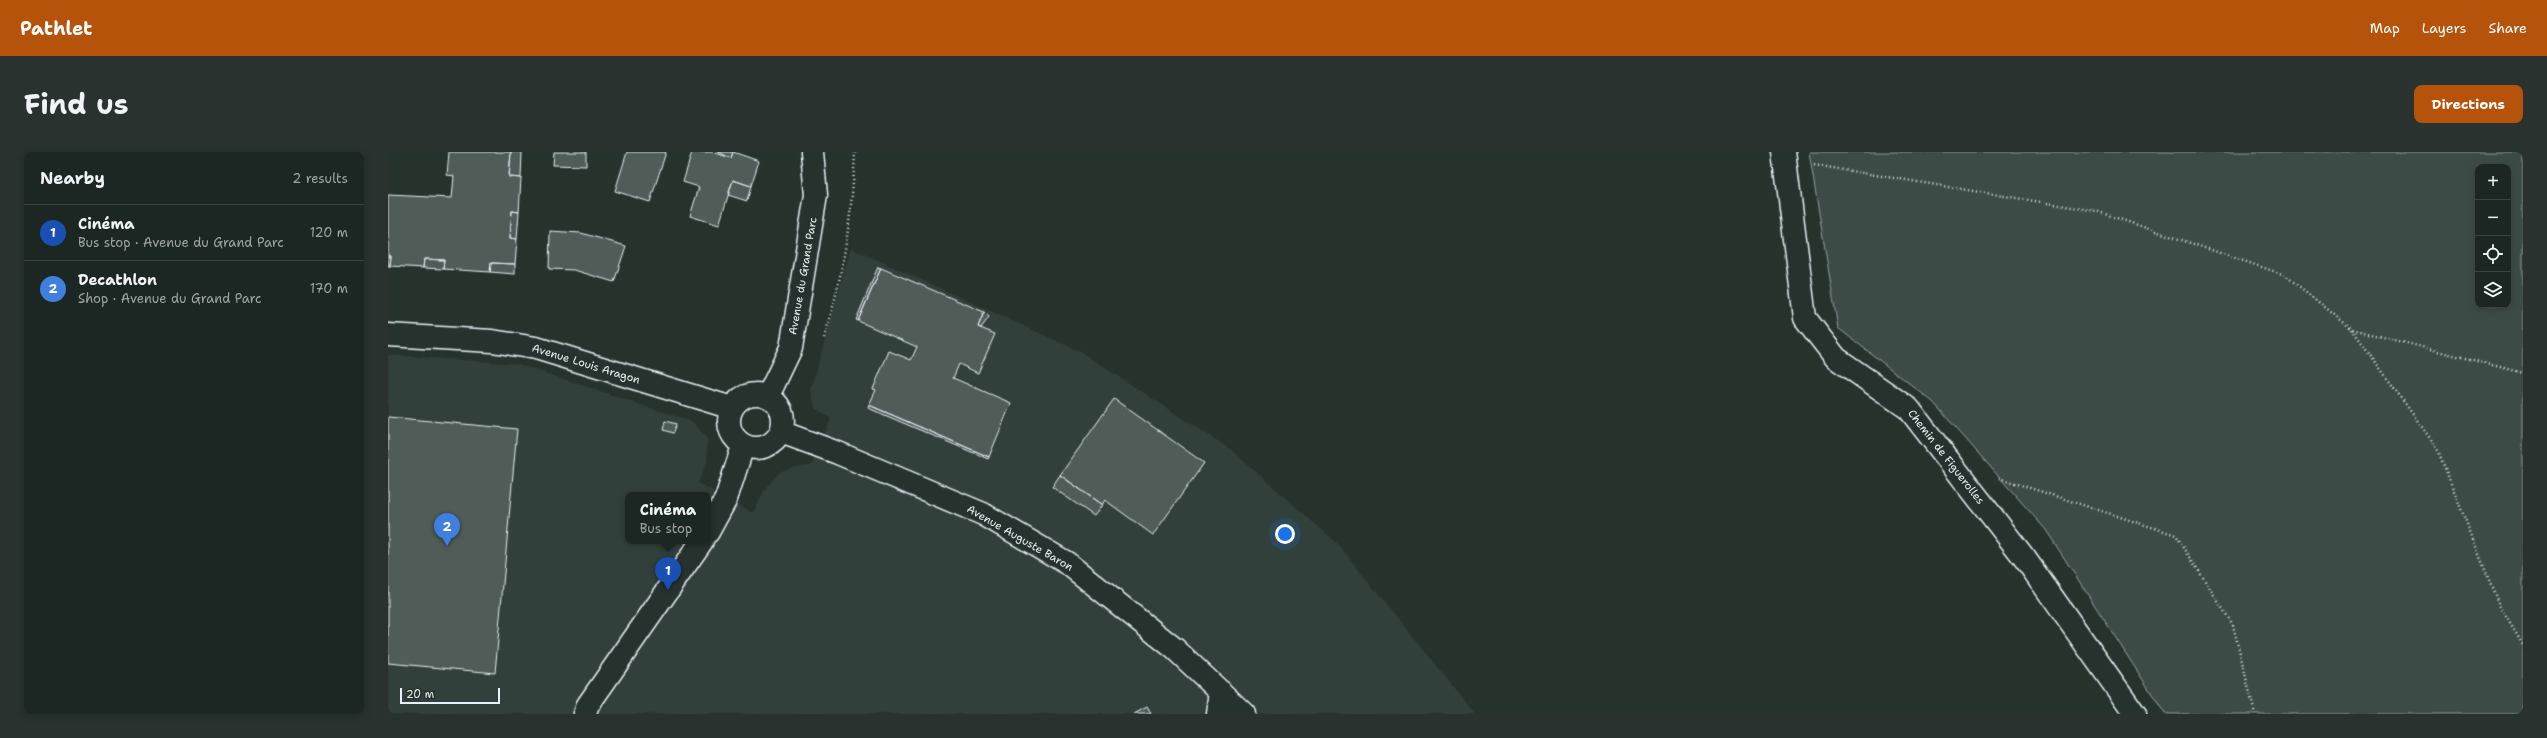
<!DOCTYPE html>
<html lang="en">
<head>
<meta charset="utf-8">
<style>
	:root { --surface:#1c2622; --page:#29322f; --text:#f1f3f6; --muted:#a0a5a5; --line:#3a4340; --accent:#b45309 }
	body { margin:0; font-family:"Shantell Sans",sans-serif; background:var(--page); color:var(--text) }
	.controls { position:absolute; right:12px; top:12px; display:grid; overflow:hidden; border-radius:8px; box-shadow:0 2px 10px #0003 }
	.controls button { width:36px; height:36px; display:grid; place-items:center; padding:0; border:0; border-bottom:1px solid var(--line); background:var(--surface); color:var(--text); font:20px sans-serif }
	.scale { position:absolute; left:12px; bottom:10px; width:100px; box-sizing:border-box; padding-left:4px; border:2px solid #e8f1f8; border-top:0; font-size:11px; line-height:14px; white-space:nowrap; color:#e8f1f8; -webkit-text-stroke:3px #26332d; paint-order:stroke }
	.you { position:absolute; left:897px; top:382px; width:14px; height:14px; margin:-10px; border:3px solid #fff; border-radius:50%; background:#1a73e8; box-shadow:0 0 0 6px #1a73e833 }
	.badge { display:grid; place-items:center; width:26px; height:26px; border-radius:50%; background:var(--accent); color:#fff; font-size:13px; font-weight:700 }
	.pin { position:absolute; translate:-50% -33px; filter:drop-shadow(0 1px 2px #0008) }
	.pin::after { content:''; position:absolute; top:21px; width:14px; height:12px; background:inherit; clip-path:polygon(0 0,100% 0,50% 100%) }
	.popup { position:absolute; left:237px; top:340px; width:86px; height:52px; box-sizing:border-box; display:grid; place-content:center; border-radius:8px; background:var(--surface); filter:drop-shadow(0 1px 3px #0005); font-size:13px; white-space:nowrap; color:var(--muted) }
	.popup b { font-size:15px; color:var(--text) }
	.popup::after { content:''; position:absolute; left:50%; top:100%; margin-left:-8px; border:8px solid transparent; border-top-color:var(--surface) }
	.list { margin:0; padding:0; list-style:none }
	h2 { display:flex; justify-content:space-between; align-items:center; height:52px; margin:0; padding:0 16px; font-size:17px }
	h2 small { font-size:13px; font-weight:400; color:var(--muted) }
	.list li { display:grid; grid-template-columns:26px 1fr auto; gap:12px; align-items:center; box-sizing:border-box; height:56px; padding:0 16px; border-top:1px solid var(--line) }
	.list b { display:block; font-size:15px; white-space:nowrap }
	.list p { margin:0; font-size:13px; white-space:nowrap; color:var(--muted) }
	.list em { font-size:13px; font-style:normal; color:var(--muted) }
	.icon { flex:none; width:22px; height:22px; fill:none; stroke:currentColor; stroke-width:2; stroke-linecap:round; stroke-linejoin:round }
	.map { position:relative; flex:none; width:2135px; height:562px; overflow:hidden; border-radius:8px }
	header { display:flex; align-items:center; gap:24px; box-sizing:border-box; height:56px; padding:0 20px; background:var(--accent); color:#fff }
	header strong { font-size:19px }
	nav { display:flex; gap:22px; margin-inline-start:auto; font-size:14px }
	.intro { display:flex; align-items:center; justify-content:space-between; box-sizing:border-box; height:96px; padding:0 24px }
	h1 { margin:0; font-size:28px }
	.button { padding:10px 18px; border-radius:8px; background:var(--accent); color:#fff; font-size:14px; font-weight:700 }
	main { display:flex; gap:24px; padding:0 24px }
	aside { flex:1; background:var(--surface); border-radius:8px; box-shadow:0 2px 10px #0003 }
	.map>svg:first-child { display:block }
</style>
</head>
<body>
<header>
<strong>Pathlet</strong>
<nav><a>Map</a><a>Layers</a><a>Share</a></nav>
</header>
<div class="intro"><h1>Find us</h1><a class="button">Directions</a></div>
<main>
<aside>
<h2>Nearby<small>2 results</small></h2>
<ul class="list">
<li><span class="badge" style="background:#1a4fb4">1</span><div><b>Cinéma</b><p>Bus stop · Avenue du Grand Parc</p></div><em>120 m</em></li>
<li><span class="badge" style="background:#3f7fe0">2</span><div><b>Decathlon</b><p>Shop · Avenue du Grand Parc</p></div><em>170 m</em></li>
</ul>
</aside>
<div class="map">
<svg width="2135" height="562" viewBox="0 0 2135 562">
	<rect width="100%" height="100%" fill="#26332d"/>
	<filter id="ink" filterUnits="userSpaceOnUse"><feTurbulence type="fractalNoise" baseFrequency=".025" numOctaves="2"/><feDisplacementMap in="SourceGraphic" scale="8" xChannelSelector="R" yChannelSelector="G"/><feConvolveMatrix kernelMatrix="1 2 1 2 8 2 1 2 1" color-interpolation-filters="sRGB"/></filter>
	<g filter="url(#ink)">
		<path fill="#333f3a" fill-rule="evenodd" d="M 463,96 L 693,200 L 842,297 L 950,392 L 1087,562 L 0,562 L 0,203 L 130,212 L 305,270 L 319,287 L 319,310 L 310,331 L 365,361 L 379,334 L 391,321 L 404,316 L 423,314 L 443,267 L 427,256 L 423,238 ZM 240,343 L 320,343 L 320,389 L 240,389 Z"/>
		<path fill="#3e4b47" stroke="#939ea0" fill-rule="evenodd" d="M 1421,0 L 2135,0 L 2135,562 L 1777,562 L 1658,378 L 1545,250 L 1450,176 ZM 2090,15 L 2120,15 L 2120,153 L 2090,153 Z"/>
		<path fill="#505c59" stroke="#e8f1f8" d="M 61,0 L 123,0 L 121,25 L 133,26 L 131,60 L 124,59 L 122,86 L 129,87 L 127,112 L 103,111 L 102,120 L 55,117 L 56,108 L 36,107 L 35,116 L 2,114 L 3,104 L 0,104 L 0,43 L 64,46 L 66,24 L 59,23 Z
			M 123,0 L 134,0 L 133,26 L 121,25 Z
			M 166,0 L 198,0 L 198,14 L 165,13 Z
			M 239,0 L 278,0 L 262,50 L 227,39 Z
			M 304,0 L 324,0 L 343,6 L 345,0 L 371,9 L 363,34 L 345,28 L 331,73 L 302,64 L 311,35 L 295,30 Z
			M 330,0 L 345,0 L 343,6 Z
			M 345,28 L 363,34 L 359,49 L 340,43 Z
			M 124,59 L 131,60 L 129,87 L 122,86 Z
			M 162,79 L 193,81 L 238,94 L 226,130 L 186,118 L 161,117 Z
			M 0,104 L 3,104 L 2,114 L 0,114 Z
			M 36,107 L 56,108 L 55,117 L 35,116 Z
			M 103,111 L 127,112 L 127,122 L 102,120 Z
			M 490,115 L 493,116 L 470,169 L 468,168 Z
			M 493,116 L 596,160 L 590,175 L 607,182 L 590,221 L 571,212 L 565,226 L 623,251 L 601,305 L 481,253 L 488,238 L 485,237 L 501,199 L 523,208 L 529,195 L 470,169 Z
			M 596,160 L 601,165 L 593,176 L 590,175 Z
			M 726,247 L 816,311 L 765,383 L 717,348 L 714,353 L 672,323 Z
			M 481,253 L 601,305 L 600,307 L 480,256 Z
			M 0,265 L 129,277 L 107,521 L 0,511 Z
			M 277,269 L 288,272 L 285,281 L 275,278 Z
			M 672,323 L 714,353 L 706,364 L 664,335 Z
			M 759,555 L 763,562 L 746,562 Z"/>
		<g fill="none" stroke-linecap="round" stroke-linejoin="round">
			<defs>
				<path id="minor" d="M 1396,0 L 1417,166 L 1448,206 L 1521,257 L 1638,408 L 1747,562
					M 0,183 L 104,189 L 148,196 L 344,256
					M341 269a27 27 0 1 1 54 0a27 27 0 1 1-54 0Z
					M 380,244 L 403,196 L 428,43 L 424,0
					M 393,280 L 450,301 L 595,362 L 679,411 L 787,497 L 856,562
					M 320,380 L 338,347 L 355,294
					M 197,562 L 200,553 L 314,389
					M 830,562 L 833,540"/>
			</defs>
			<use href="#minor" stroke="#e8f1f8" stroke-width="25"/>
			<path stroke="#e8f1f8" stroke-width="2.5" stroke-dasharray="1 3" stroke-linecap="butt" d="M 1426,13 L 1708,59 L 1897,123 L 1964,177 L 2135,221
				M 1964,177 L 2049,296 L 2111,453 L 2135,493
				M 436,186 C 455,126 464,63 467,0
				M 1611,326 L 1788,383 L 1845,473 L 1867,562"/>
			<use href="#minor" stroke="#26332d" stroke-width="22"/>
		</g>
	</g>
	<g text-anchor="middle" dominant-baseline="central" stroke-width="3" stroke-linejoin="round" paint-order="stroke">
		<g font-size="11" fill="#e8f1f8" stroke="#26332d">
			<text transform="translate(415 124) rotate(-80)">Avenue du Grand Parc</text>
			<text transform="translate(198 212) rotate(17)">Avenue Louis Aragon</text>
			<text transform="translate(1558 305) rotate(52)">Chemin de Figuerolles</text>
			<text transform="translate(632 386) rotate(30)">Avenue Auguste Baron</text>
		</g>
	</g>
</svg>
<div class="controls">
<button>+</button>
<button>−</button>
<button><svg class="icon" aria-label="locate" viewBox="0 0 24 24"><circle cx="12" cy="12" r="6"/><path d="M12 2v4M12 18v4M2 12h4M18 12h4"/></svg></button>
<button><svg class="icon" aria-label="layers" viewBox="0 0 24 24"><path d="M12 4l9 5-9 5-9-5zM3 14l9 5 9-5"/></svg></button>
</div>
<div class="scale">20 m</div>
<div class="you"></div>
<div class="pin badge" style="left:280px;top:438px;background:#1a4fb4">1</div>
<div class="popup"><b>Cinéma</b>Bus stop</div>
<div class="pin badge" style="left:59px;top:394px;background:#3f7fe0">2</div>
</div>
</main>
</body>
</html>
